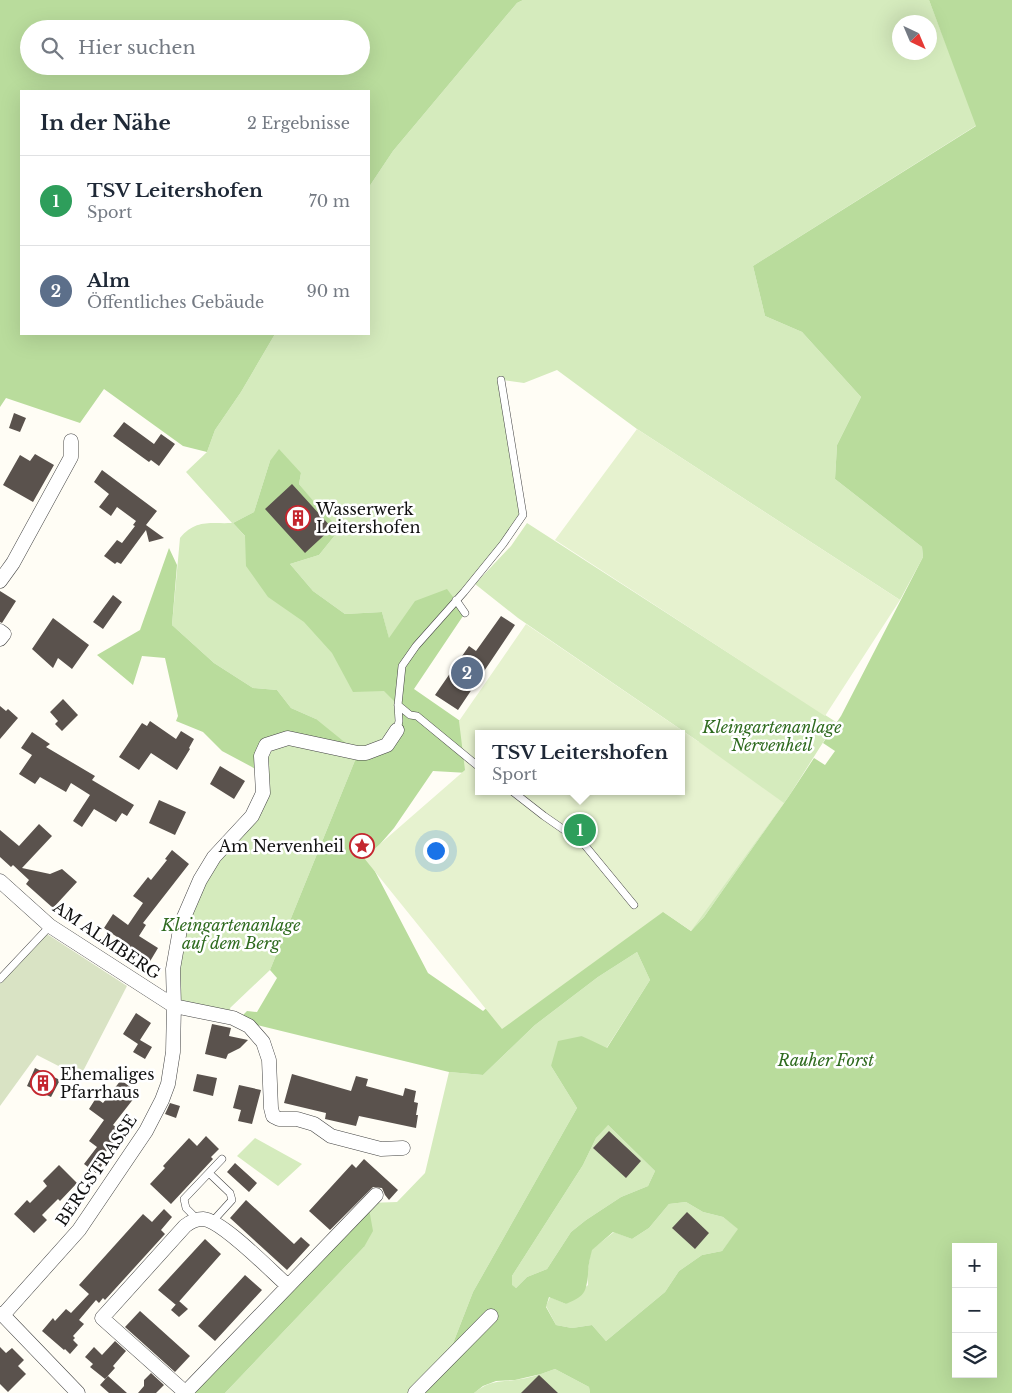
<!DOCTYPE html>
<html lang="de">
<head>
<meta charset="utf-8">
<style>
	:root { --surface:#fff; --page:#f2f2f3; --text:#1f2937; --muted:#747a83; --line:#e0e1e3; --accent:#0f766e }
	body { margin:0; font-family:"Libre Baskerville",serif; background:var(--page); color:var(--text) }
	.controls { position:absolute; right:15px; bottom:15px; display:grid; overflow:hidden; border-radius:0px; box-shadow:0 5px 20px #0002 }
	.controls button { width:45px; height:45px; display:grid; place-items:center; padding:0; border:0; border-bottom:1px solid var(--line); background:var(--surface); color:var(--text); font:25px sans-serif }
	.compass { position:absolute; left:892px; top:15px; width:45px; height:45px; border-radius:50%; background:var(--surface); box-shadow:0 5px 20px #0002; rotate:136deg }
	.you { position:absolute; left:435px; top:850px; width:18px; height:18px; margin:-12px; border:4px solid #fff; border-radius:50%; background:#1a73e8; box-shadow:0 0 0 8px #1a73e833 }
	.badge { display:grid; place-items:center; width:32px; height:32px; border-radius:50%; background:var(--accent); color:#fff; font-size:16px; font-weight:700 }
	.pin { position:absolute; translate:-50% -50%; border:2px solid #fff; box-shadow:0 1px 5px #0006 }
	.popup { position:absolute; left:475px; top:730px; width:210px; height:65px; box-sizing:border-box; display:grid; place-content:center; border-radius:0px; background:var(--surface); filter:drop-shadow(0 1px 4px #0005); font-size:16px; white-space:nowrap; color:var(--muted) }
	.popup b { font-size:19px; color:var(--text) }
	.popup::after { content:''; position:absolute; left:50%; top:100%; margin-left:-10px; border:10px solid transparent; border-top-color:var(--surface) }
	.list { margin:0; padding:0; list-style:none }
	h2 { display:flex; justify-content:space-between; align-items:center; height:65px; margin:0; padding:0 20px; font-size:21px }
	h2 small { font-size:16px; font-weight:400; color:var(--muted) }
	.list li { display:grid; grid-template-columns:32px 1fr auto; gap:15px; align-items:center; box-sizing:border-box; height:90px; padding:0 20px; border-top:1px solid var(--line) }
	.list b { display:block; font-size:19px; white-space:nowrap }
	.list p { margin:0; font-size:16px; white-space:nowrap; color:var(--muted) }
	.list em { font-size:16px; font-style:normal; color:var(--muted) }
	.icon { flex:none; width:28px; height:28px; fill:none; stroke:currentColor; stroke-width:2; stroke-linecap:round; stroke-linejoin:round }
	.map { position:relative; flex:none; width:1012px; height:1393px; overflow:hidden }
	.search { position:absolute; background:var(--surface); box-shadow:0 5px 20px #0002; left:20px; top:20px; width:350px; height:55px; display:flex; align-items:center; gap:12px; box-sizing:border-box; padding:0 18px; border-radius:28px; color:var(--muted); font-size:19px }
	.panel { position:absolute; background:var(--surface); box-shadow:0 5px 20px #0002; left:20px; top:90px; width:350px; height:245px; border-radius:0px }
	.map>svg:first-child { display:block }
</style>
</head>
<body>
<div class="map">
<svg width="1012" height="1393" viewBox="0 0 1012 1393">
	<rect width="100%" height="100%" fill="#fffdf5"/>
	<path fill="#d5ebbd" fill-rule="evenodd" d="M 523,0 L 929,0 L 977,125 L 753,266 L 765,316 L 802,332 L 861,397 L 837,445 L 835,479 L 922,547 L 923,557 L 900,600 L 637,429 L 557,370 L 524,383 L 502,380 L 523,515 L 456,600 L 389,639 L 382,612 L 345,614 L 313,591 L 290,564 L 319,555 L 340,529 L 320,510 L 299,484 L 301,473 L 270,461 L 254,512 L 233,523 L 398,705 L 399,721 L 387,745 L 358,753 L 270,970 L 230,1008 L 233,1018 L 174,1006 L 173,969 L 200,880 L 263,793 L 261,756 L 316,719 L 291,708 L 277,690 L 253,688 L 214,663 L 172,625 L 180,538 C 196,519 210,524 232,523 L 186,472 L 207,452 L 215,430 L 241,392 L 275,334 L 369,334 L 369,187 L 393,151 L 517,3 ZM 900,22 L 930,22 L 930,52 L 900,52 Z
		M 527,523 L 836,722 L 789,796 L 704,917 L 691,931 L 681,791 L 699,742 L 518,618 L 475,584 L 511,546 Z
		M 365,835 L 373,843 L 365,854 L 357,855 L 356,844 Z
		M 637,952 L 650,980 L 606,1049 L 582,1036 L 551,1066 L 577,1108 L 473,1292 L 445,1364 L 415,1393 L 225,1393 L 364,1247 L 368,1203 L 397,1202 L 425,1173 L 449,1072 L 483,1075 L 535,1025 L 598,977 Z
		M 607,1124 L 655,1171 L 648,1186 L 621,1197 L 586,1220 L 571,1232 L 547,1269 L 527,1277 L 516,1288 L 512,1286 L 512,1276 L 583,1165 L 596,1138 Z
		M 255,1138 L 302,1164 L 278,1186 L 237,1156 Z
		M 686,1202 L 703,1212 L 723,1217 L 739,1229 L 722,1251 L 702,1255 L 679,1271 L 665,1292 L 606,1341 L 592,1325 L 572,1328 L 556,1325 L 546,1306 L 550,1297 L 566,1304 L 588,1285 L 587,1275 L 591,1250 L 614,1232 L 632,1239 L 649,1228 L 669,1204 Z
		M 555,1369 L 589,1387 L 590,1393 L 474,1393 C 489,1381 497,1382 515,1380 C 529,1378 542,1374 555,1369 Z"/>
	<path fill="#b9dc9c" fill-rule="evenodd" d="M 0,0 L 523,0 L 517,3 L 393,151 L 369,187 L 369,91 L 21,91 L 21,334 L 275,334 L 241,392 L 215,430 L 207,452 L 183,446 L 104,389 L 80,423 L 6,398 L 0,407 ZM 29,29 L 361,29 L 361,66 L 29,66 Z
		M 929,0 L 1012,0 L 1012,1393 L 590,1393 L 589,1387 L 555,1369 L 541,1374 L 515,1380 L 496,1381 L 483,1386 L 474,1393 L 415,1393 L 445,1364 L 473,1292 L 577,1108 L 551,1066 L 558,1041 L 582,1036 L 607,1048 L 650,980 L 637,952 L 598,977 L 535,1025 L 483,1075 L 449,1072 L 257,1025 L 240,1018 L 247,1011 L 257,1012 L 277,978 L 270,970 L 358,753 L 288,738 L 266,745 L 262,774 L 252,767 L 222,751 L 203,732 L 176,721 L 178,716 L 165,658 L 142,656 L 133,685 L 97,655 L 140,630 L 169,548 L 177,565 L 172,625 L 214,663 L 253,688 L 277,690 L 291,708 L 316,719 L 358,753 L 366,753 L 397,730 L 398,705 L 384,691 L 353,692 L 332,653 L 304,622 L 268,597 L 246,566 L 245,536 L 233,523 L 254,512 L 270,461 L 279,449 L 301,473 L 299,484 L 320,509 L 340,529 L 319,555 L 290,564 L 313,591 L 345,614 L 382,612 L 389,638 L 415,601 L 447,589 L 465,613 L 414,689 L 479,734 L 468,773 L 433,771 L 394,828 L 368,858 L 428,973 L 483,1011 L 592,918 L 648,901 L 691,931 L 704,917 L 789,796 L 814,758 L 825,765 L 835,751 L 823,743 L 841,716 L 923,557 L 922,547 L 835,479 L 837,445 L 861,397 L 802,332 L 765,316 L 753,266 L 976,126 ZM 365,836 L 373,843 L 365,854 L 358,855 L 356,844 ZM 608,1125 L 655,1171 L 648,1186 L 621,1197 L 586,1220 L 571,1232 L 547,1269 L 527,1277 L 516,1288 L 512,1285 L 512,1276 L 583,1165 L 596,1138 ZM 686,1202 L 703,1212 L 723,1217 L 738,1229 L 722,1251 L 702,1255 L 679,1271 L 665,1292 L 606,1341 L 592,1325 L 572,1328 L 556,1325 L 546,1307 L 549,1297 L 566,1304 C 584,1296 586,1294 588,1274 C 588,1266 590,1258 592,1250 L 613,1232 L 632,1239 L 649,1228 L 669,1204 ZM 956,1247 L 993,1247 L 993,1374 L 956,1374 Z
		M 368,1203 L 373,1231 L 364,1247 L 225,1393 L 185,1393 Z"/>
	<path fill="#d9e3c4" d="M 47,934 L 127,986 L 80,1077 L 37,1055 L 0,1106 L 0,983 Z"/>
	<path fill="#e6f2cf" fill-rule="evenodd" d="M 637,429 L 900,600 L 825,716 L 555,540 Z
		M 526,624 L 699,742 L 784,803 L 691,931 L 663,912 L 502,1029 L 364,858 L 465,770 L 459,721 ZM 479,734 L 681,734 L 681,791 L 479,791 Z"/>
	<path fill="#5a524d" d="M 14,413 L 26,418 L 20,432 L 9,428 Z
		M 124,422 L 154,444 L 161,434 L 175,444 L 159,466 L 151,460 L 149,462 L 113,436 Z
		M 35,454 L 54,465 L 33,502 L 3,485 L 20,455 L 30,461 Z
		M 102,470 L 157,511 L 146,525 L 164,538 L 149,542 L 146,530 L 121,564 L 117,562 L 115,564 L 104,556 L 117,540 L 122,543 L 135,526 L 133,525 L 136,521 L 117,507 L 111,516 L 99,507 L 109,494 L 94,482 Z
		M 292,484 L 332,528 L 305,553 L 265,509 Z
		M 0,591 L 16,601 L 2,623 L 0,622 Z
		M 113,595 L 122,602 L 103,629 L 93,622 Z
		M 501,616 L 515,625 L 458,710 L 435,695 L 469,646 L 476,651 Z
		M 53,618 L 89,645 L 72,669 L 58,658 L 53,668 L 32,649 Z
		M 63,699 L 78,715 L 62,731 L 55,724 L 58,721 L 50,712 Z
		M 0,706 L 6,711 L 8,709 L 18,718 L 0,739 Z
		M 150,721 L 176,739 L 181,731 L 194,739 L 189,748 L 190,749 L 177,770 L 151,753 L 139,770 L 119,757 L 142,723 L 147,726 Z
		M 32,732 L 50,744 L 46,747 L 95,776 L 92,780 L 134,805 L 127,816 L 122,813 L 116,822 L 94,809 L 82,827 L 73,821 L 90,795 L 71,783 L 66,792 L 40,777 L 35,784 L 19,774 L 32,755 L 21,748 Z
		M 220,766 L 245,781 L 234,799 L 210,784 Z
		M 159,800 L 186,812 L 175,835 L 149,823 Z
		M 39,824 L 52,836 L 22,868 L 50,874 L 62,869 L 77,882 L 53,908 L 26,884 L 29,880 L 13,865 L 11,867 L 0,857 L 0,830 L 19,846 Z
		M 172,850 L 189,864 L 143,923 L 146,925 L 139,936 L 158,948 L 149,963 L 118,942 L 120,939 L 104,928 L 113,914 L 128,925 L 143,903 L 133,896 L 148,877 L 151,880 L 167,860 L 165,859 Z
		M 136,1013 L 151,1023 L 140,1040 L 152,1047 L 145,1059 L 133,1052 L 138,1044 L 123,1034 Z
		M 212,1024 L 231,1028 L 229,1036 L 248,1040 L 240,1048 L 228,1054 L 226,1059 L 205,1054 Z
		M 35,1068 L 60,1080 L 51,1097 L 27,1086 Z
		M 197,1074 L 217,1078 L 213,1096 L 193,1091 Z
		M 292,1074 L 351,1091 L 356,1076 L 368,1079 L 366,1086 L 403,1096 L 405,1088 L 416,1091 L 414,1102 L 418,1103 L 416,1115 L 418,1115 L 416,1128 L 359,1116 L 356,1126 L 325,1119 L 326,1113 L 284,1103 Z
		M 121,1080 L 138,1093 L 113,1125 L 122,1131 L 105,1153 L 109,1156 L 96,1173 L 84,1164 L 97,1147 L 89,1141 L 104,1120 L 89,1109 L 96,1098 L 103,1103 Z
		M 239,1085 L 261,1090 L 252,1124 L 238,1121 L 241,1110 L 233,1108 Z
		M 170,1103 L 180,1106 L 176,1118 L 165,1114 Z
		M 609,1131 L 641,1161 L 626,1178 L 593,1148 Z
		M 206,1136 L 219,1149 L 211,1157 L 213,1159 L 171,1204 L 150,1184 L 165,1168 L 163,1166 L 189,1138 L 197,1146 Z
		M 364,1159 L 398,1190 L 389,1200 L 385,1195 L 382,1188 L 373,1187 L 330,1230 L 309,1211 L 352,1164 L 356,1168 Z
		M 235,1163 L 257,1183 L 249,1192 L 227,1172 Z
		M 59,1165 L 77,1183 L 60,1201 L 58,1199 L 42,1215 L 47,1220 L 34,1233 L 14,1214 L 27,1200 L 30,1203 L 47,1186 L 43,1181 Z
		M 246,1200 L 294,1244 L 301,1237 L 310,1245 L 287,1270 L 230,1218 Z
		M 164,1209 L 172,1217 L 161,1230 L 165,1234 L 105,1300 L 103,1298 L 99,1303 L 96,1300 L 79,1320 L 84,1324 L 73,1336 L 75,1338 L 73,1340 L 78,1345 L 70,1354 L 65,1349 L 64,1350 L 42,1331 L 53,1318 L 55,1321 L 66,1309 L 71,1313 L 89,1294 L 79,1285 L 143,1214 L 152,1222 Z
		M 687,1212 L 709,1233 L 695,1249 L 672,1228 Z
		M 205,1239 L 221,1254 L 176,1305 L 158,1290 Z
		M 245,1275 L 262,1290 L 215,1341 L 198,1326 Z
		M 179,1301 L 188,1309 L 179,1317 L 171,1310 Z
		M 140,1311 L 190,1356 L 175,1372 L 125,1327 Z
		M 115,1341 L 126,1351 L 113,1366 L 115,1368 L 105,1379 L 90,1367 L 93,1364 L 85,1357 L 94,1347 L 102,1355 Z
		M 0,1347 L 6,1353 L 12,1348 L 24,1360 L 18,1366 L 26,1374 L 8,1392 L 0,1384 Z
		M 151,1373 L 164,1385 L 156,1393 L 138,1393 L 144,1386 L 144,1380 Z
		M 539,1375 L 558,1393 L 521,1393 Z
		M 108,1376 L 127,1393 L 109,1393 L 100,1385 Z"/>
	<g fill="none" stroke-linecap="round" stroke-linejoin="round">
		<defs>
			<path id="lane" d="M 456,600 L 465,613
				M 398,705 L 410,715 L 417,716 L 479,767
				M 397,730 L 399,721 L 398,705 L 402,666 L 416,646 L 464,592 L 503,544 L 523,515 L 501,380
				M 512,791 L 544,816 L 583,843 L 634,905
				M 0,979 L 50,926
				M 209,1173 L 230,1193 L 232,1200 L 212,1222
				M 198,1220 L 186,1208 L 184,1199 L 222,1159"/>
			<path id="street" d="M 0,581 L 13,563 L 71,457 L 71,441
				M 0,631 L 4,634 L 0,639
				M 0,881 L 50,926 L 174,1006 L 233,1018 L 249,1026 L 263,1042 L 269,1060 L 271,1108 L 273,1116 L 279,1119 L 297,1119 L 314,1124 L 331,1136 L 381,1149 L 403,1148
				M 0,1314 L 3,1315 L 78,1393
				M 3,1315 L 79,1230 L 146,1131 L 162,1100 L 168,1084 L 173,1052 L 174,1006 L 173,969 L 181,924 L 200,880 L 214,857 L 252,816 L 263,793 L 261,756 L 266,745 L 288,738 L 358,753 L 366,753 L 387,745 L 397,730
				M 185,1393 L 376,1195
				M 186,1393 L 102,1318 L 185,1226 C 190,1222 197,1219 203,1219 C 222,1220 272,1272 288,1286
				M 415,1393 L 491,1316"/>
		</defs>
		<use href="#lane" stroke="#444" stroke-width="8"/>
		<use href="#street" stroke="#444" stroke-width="15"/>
		<use href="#lane" stroke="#fff" stroke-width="7"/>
		<use href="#street" stroke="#fff" stroke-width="14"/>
	</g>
	<defs>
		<symbol id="building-ring" viewBox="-11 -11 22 22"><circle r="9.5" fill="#fff" stroke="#c4262e" stroke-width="1.5"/><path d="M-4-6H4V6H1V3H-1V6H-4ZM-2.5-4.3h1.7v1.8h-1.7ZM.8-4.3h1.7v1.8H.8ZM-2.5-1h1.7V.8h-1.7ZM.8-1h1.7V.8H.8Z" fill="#c4262e"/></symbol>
		<symbol id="sight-ring" viewBox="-11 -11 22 22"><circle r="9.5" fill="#fff" stroke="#c4262e" stroke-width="1.5"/><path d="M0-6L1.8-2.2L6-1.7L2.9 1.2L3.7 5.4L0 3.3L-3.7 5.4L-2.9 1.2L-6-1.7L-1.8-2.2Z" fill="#c4262e"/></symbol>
	</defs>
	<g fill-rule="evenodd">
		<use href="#building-ring" x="284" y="504" width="28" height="28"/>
		<use href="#sight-ring" x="348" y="832" width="28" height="28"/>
		<use href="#building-ring" x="29" y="1069" width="28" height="28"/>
	</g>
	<g text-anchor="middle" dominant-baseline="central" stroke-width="5" stroke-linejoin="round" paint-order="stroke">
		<g font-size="16" fill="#111" stroke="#fff" text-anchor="start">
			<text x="316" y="509">Wasserwerk<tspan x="316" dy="18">Leitershofen</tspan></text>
			<text x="344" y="846" text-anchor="end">Am Nervenheil</text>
			<text x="60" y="1074">Ehemaliges<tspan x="60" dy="18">Pfarrhaus</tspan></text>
		</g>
		<g font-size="16" font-style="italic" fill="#2f6b1f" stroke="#fff">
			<text x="772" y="727">Kleingartenanlage<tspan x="772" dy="18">Nervenheil</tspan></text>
			<text x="231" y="925">Kleingartenanlage<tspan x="231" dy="18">auf dem Berg</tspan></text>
			<text x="826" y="1060">Rauher Forst</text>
		</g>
		<g font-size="16" fill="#111" stroke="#fff">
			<text transform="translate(107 940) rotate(34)">AM ALMBERG</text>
			<text transform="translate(96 1170) rotate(-56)">BERGSTRASSE</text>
		</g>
	</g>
</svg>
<div class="controls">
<button>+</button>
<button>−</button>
<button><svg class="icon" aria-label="layers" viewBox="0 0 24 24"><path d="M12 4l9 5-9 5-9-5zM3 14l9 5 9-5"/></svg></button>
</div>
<svg class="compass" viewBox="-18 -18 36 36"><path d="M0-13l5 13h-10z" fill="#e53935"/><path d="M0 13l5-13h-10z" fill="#747a83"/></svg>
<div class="you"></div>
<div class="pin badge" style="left:580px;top:830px;background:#2e9e5b">1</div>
<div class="popup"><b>TSV Leitershofen</b>Sport</div>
<div class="pin badge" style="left:467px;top:673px;background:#5c6f8a">2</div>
<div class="search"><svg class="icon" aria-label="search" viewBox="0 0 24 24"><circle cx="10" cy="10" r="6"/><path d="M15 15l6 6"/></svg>Hier suchen</div>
<section class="panel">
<h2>In der Nähe<small>2 Ergebnisse</small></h2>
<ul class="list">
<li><span class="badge" style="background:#2e9e5b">1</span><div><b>TSV Leitershofen</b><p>Sport</p></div><em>70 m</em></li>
<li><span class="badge" style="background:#5c6f8a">2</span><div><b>Alm</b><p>Öffentliches Gebäude</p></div><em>90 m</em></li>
</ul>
</section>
</div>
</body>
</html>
